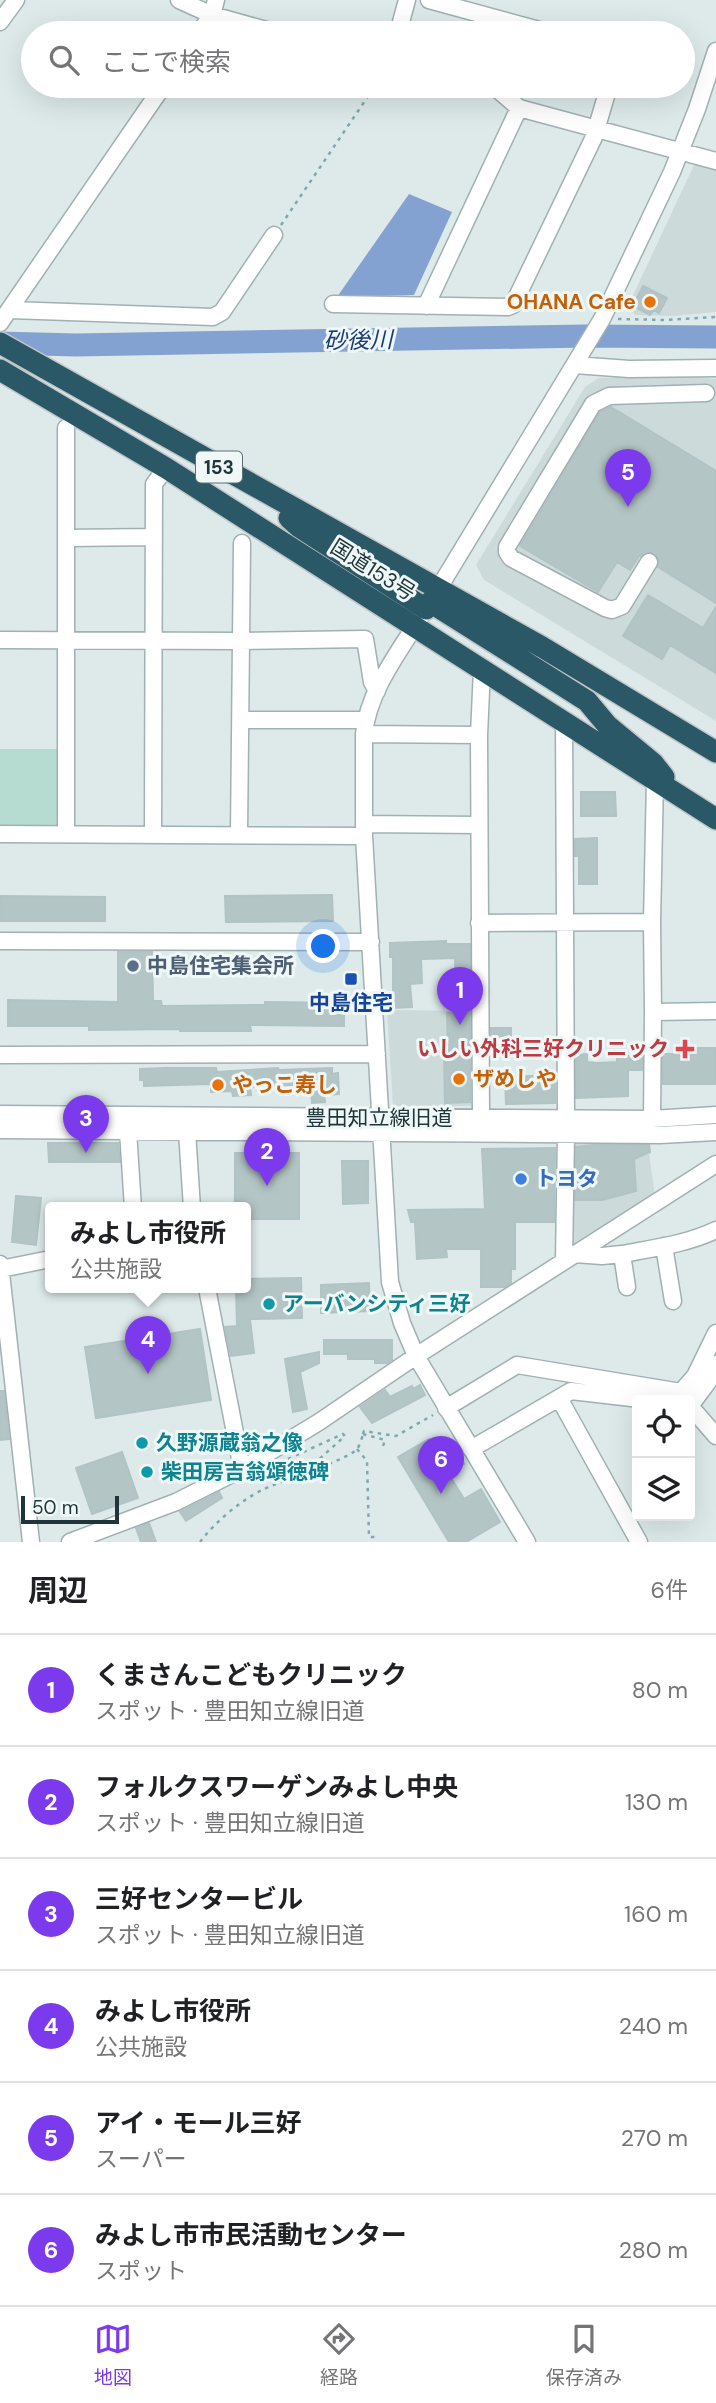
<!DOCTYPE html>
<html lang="ja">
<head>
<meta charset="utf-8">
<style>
	:root { --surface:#fff; --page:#f2f2f2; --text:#202124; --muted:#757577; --line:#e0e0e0; --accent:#7c3aed }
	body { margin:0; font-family:"DM Sans","Noto Sans JP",sans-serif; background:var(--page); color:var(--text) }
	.controls { position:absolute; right:21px; bottom:21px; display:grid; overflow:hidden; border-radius:7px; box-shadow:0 7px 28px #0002 }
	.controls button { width:63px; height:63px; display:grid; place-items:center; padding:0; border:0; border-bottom:2px solid var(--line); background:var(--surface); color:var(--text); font:35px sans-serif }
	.scale { position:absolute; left:21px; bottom:18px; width:98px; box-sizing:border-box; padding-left:7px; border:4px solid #1f353a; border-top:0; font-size:19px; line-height:24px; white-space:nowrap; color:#1f353a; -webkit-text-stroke:5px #eff7f7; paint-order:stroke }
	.you { position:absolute; left:324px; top:947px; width:24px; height:24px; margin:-18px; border:5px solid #fff; border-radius:50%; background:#1a73e8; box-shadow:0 0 0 10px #1a73e833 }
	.badge { display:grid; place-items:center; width:46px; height:46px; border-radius:50%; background:var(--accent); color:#fff; font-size:23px; font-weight:700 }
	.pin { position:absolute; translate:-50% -58px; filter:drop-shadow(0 2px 4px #0008) }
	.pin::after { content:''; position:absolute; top:37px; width:24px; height:21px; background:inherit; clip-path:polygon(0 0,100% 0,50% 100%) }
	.popup { position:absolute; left:45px; top:1202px; width:206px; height:91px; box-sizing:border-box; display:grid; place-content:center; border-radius:7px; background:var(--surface); filter:drop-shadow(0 2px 5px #0005); font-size:23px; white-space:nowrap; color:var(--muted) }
	.popup b { font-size:26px; color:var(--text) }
	.popup::after { content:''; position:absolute; left:50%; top:100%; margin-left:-14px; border:14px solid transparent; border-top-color:var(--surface) }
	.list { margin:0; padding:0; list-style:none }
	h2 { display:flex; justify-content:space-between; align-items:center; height:91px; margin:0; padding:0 28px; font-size:30px }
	h2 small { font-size:23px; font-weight:400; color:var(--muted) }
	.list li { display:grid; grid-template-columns:46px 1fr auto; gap:21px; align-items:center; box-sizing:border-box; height:112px; padding:0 28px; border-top:2px solid var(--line) }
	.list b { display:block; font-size:26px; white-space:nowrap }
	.list p { margin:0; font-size:23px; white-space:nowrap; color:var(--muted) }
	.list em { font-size:23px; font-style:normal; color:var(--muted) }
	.icon { flex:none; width:38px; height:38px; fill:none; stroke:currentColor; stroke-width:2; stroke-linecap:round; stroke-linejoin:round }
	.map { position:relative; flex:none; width:716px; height:1542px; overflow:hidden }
	.search { position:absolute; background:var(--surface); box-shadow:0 7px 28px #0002; left:21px; right:21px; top:21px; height:77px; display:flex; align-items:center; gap:18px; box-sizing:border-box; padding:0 24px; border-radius:38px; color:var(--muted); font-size:26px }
	.sheet { height:763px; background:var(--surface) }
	nav { display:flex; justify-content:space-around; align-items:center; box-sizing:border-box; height:98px; border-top:2px solid var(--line); background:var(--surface); font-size:19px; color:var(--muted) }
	nav a { display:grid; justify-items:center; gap:4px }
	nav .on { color:var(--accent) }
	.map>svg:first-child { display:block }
</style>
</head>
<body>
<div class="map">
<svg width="716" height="1542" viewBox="0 0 716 1542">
	<rect width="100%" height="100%" fill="#deeaea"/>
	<path fill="#cddada" d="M 695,163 L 716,168 L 716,312 L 674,316 L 635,315 L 628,306 Z
		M 677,375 L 716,379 L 716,721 L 484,580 L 476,565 L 585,387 L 599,378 Z
		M 387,1010 L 474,1011 L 476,1106 L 393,1106 Z
		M 650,1140 L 651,1153 L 649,1154 L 655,1196 L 570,1249 L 571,1144 Z"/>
	<path fill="#b6dcd2" d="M 0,749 L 58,749 L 58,826 L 0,826 Z"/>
	<path fill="#84a2d1" d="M 409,194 L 452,212 L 414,295 L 337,297 Z"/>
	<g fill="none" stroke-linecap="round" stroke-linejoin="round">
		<path stroke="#84a2d1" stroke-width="23" d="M 0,343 L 76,345 L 586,336 L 716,337"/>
	</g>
	<path fill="#b4c5c5" stroke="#b1c3c4" stroke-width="2" d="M 643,286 L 667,298 L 659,313 L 654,310 L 650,315 L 633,306 Z
		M 611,407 L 716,471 L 716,603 L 658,567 L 658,558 L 650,552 L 639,556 L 630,570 L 617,562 L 598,592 L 520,546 L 600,412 Z
		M 648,595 L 703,628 L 716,607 L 716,673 L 670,645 L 662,659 L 623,636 Z
		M 581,792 L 615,792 L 616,816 L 581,816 Z
		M 597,838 L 597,884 L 579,884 L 579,856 L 575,856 L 575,839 Z
		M 332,895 L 333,921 L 226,922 L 225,896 Z
		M 0,896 L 105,897 L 105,921 L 0,921 Z
		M 446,941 L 446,944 L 470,944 L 470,1102 L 445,1103 L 444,1056 L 448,1056 L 447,1013 L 456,1012 L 455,958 L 421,959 L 422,983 L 410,984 L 412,1007 L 393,1008 L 393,957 L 390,957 L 390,943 Z
		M 118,952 L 152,952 L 153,1001 L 161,1001 L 162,1006 L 265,1005 L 265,1002 L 344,1003 L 344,1026 L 250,1025 L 251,1031 L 180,1031 L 180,1029 L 89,1030 L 89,1026 L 8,1026 L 8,1000 L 118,1002 Z
		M 491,1028 L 511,1028 L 511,1038 L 491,1038 Z
		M 691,1048 L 716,1048 L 716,1084 L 663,1084 L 663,1054 L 691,1054 Z
		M 587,1054 L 587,1062 L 597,1063 L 617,1062 L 617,1056 L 642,1056 L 642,1070 L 628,1070 L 628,1096 L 576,1098 L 576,1055 Z
		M 166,1068 L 216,1068 L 217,1072 L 278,1068 L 279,1070 L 332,1068 L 332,1074 L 338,1073 L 339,1094 L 324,1095 L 325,1102 L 312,1103 L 311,1084 L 250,1087 L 251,1095 L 233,1096 L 232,1091 L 211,1092 L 211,1084 L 144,1086 L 144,1080 L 140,1080 L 140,1069 Z
		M 555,1075 L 555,1103 L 506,1104 L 505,1077 Z
		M 48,1143 L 118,1143 L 120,1162 L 49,1162 Z
		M 593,1145 L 649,1145 L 650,1152 L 634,1159 L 636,1191 L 602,1200 L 575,1200 L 576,1147 Z
		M 555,1148 L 554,1222 L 515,1222 L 515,1269 L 511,1269 L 511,1283 L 505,1287 L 481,1287 L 481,1249 L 446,1249 L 447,1257 L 417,1259 L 415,1222 L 411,1222 L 408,1210 L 485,1209 L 482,1149 Z
		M 235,1153 L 299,1153 L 299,1219 L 246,1219 L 246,1208 L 235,1208 Z
		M 342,1161 L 368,1161 L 368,1203 L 343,1204 Z
		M 16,1196 L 41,1198 L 36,1245 L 12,1242 Z
		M 301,1278 L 302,1318 L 250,1319 L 254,1353 L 231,1356 L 225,1327 L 237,1326 L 236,1288 L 246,1288 L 246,1279 Z
		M 369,1283 L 370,1311 L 321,1313 L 321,1285 Z
		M 200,1329 L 211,1400 L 96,1418 L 85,1347 Z
		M 324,1340 L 392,1340 L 392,1360 L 387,1363 L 375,1363 L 375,1359 L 348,1359 L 348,1354 L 324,1354 Z
		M 319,1352 L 319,1363 L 300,1372 L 307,1409 L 293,1412 L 285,1359 Z
		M 420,1385 L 425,1395 L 372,1423 L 360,1407 L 385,1390 L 390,1397 L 412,1386 L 413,1389 Z
		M 0,1391 L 4,1391 L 9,1439 L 0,1440 Z
		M 429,1439 L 438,1455 L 453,1446 L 464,1464 L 448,1473 L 464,1499 L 481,1489 L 500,1522 L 466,1542 L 449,1542 L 398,1457 Z
		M 122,1452 L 138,1498 L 92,1514 L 76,1468 Z
		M 219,1492 L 222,1498 L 186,1521 L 180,1512 Z
		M 149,1523 L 156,1542 L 141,1542 L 136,1528 Z"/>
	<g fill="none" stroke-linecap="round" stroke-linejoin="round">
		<defs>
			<path id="minor" d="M 179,0 L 212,15 L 277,33
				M 429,0 L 550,33
				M 0,22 L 16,0
				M 199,33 L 212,15 L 216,0
				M 398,33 L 407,0
				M 488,86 L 497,89 L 519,108 L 716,161
				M 333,304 L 508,307 L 513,305 L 594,137 L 609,86
				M 426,306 L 519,108
				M 10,310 L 213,317 L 222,312 L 274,235
				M 0,323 L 163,86
				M 575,365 L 629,369 L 716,368
				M 67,538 L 153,537
				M 649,562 L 622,606 L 612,610 L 605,608 L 511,558 L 507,552 L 507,547 L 593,404 L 609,396 L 706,393
				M 434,596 L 602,319 L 672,172 L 697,109 L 716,51
				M 420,618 C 398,653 368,692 364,734 L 364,836 L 390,1282 L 402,1323 L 416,1356 L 527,1542
				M 0,640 L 240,641 L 365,639 L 372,682 L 377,691
				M 241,720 L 366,720
				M 564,722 L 566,1118
				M 364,734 L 479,735 L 481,1118
				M 479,735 L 482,669
				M 364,824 L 479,825
				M 0,834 L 364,836
				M 66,834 L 66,428
				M 153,834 L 154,484 L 166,468
				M 239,834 L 242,543
				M 652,922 L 655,780
				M 479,923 L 652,922 L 653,1012 L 716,1011
				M 0,941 L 371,942
				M 0,1055 L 377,1054
				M 0,1114 L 652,1119 L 716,1115
				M 652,1119 L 653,1012
				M 0,1130 L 660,1135 L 716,1132
				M 128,1131 L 133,1208
				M 187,1131 L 192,1208
				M 664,1246 L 673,1301
				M 574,1254 L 602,1256 L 622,1254
				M 564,1260 L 566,1134
				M 0,1264 L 31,1542
				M 1,1269 L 50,1259
				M 627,1287 L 622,1254 C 654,1248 687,1244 716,1230
				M 207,1288 L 242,1469
				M 559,1398 L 639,1542
				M 690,1406 L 708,1382 L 716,1364
				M 690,1406 L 716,1436
				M 446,1408 L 517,1365 L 681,1392 L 695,1376 L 716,1333
				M 471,1449 L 571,1391 L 649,1400
				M 70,1542 L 176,1502 L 242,1469 L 319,1422 L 416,1356 L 716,1164"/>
			<path id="highway" d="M 0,343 L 542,647 L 716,752
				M 0,370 L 166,468 L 716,819
				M 289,518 L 299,527 L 426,609
				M 430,602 L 587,701 L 607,725 L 653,763 L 664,777"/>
		</defs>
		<use href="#minor" stroke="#a1b0b2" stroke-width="19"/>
		<use href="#highway" stroke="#c0c6c8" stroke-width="24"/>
		<path stroke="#7ea8af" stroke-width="2.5" stroke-dasharray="3.5 5" stroke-linecap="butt" d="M 281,225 L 375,86
			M 618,319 L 665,320 L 716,317
			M 363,1434 L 364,1431 L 396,1436 L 433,1415
			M 363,1434 L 385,1440 L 383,1446
			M 357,1449 L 367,1461 L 369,1537 L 376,1537
			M 288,1459 L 343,1434 L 345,1436 L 306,1471
			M 275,1466 L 283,1482
			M 200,1542 C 215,1522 240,1501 262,1490 C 280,1481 348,1460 357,1449 C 360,1445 362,1438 363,1434"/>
		<use href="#minor" stroke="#fff" stroke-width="16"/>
		<use href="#highway" stroke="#2b5867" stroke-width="21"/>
	</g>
	<g fill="#e8710a" stroke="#eff7f7" stroke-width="2.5">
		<circle cx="650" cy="302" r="7"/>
		<circle cx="459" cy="1079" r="7"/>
		<circle cx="218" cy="1085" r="7"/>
	</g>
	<circle fill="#5c6f8a" stroke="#eff7f7" stroke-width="2.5" cx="133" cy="966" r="7"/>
	<rect fill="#1a4fb4" stroke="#eff7f7" stroke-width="2.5" x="344" y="972" width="14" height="14" rx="3.5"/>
	<path fill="#e0444e" stroke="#eff7f7" stroke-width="2.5" d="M681.5 1038.5h7v7h7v7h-7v7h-7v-7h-7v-7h7z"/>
	<circle fill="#3f7fe0" stroke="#eff7f7" stroke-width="2.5" cx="521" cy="1179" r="7"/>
	<g fill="#0f9aa8" stroke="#eff7f7" stroke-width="2.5">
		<circle cx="269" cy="1304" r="7"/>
		<circle cx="142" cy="1443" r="7"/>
		<circle cx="147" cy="1472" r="7"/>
	</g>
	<g text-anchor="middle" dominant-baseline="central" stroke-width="6" stroke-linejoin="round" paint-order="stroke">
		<rect fill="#eff7f7" stroke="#5d6f73" stroke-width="2" x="196" y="451.5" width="46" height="31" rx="5"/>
		<g font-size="19" font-weight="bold" fill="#1f353a">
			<text x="219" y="467">153</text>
		</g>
		<g font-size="21" font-weight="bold" fill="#c56008" stroke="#eff7f7" text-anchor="start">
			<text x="636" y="302" text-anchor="end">OHANA Cafe</text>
			<text x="473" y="1079">ザめしや</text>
			<text x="232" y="1085">やっこ寿し</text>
		</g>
		<g font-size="21" fill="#1f353a" stroke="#eff7f7">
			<text transform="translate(373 570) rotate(32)">国道153号</text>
			<text x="379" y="1118">豊田知立線旧道</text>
		</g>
		<g font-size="21" font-weight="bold" fill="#4e5e75" stroke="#eff7f7" text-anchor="start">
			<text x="147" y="966">中島住宅集会所</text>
		</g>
		<g font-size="21" font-weight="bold" fill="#164399" stroke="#eff7f7">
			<text x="351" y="1003">中島住宅</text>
		</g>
		<g font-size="21" font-weight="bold" fill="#be3a42" stroke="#eff7f7" text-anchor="end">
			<text x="669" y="1049">いしい外科三好クリニック</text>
		</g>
		<g font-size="21" font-weight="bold" fill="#366cbe" stroke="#eff7f7" text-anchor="start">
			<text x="535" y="1179">トヨタ</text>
		</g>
		<g font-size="21" font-weight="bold" fill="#0d838f" stroke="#eff7f7" text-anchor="start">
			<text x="283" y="1304">アーバンシティ三好</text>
			<text x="156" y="1443">久野源蔵翁之像</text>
			<text x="161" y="1472">柴田房吉翁頌徳碑</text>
		</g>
		<g font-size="23" font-style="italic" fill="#193c77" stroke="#eff7f7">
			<text transform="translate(358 340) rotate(-1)">砂後川</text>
		</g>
	</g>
</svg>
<div class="controls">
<button><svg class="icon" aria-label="locate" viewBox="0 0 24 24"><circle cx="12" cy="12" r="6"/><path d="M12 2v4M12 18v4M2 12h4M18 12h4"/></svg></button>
<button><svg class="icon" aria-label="layers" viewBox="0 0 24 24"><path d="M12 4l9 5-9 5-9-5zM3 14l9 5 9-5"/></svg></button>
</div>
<div class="scale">50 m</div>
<div class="you"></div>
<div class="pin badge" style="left:460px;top:1025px">1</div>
<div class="pin badge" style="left:267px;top:1186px">2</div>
<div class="pin badge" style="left:86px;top:1153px">3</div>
<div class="pin badge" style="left:148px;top:1374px">4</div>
<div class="popup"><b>みよし市役所</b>公共施設</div>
<div class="pin badge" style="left:628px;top:507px">5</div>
<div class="pin badge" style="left:441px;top:1494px">6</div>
<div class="search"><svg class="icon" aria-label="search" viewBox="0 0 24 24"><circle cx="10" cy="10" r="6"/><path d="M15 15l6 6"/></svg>ここで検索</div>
</div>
<section class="sheet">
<h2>周辺<small>6件</small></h2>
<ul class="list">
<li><span class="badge">1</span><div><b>くまさんこどもクリニック</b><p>スポット · 豊田知立線旧道</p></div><em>80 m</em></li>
<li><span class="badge">2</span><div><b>フォルクスワーゲンみよし中央</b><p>スポット · 豊田知立線旧道</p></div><em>130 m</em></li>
<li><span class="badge">3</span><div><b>三好センタービル</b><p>スポット · 豊田知立線旧道</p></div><em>160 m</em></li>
<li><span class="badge">4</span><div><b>みよし市役所</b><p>公共施設</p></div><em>240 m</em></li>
<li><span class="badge">5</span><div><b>アイ・モール三好</b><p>スーパー</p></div><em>270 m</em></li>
<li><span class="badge">6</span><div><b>みよし市市民活動センター</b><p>スポット</p></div><em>280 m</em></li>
</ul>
</section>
<nav>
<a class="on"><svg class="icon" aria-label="map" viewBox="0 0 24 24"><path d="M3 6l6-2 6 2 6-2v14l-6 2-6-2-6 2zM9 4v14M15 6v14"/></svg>地図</a>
<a><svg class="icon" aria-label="directions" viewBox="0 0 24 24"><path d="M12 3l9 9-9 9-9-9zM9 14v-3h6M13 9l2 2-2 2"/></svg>経路</a>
<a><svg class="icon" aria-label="saved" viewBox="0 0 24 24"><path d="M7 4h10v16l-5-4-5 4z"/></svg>保存済み</a>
</nav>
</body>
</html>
